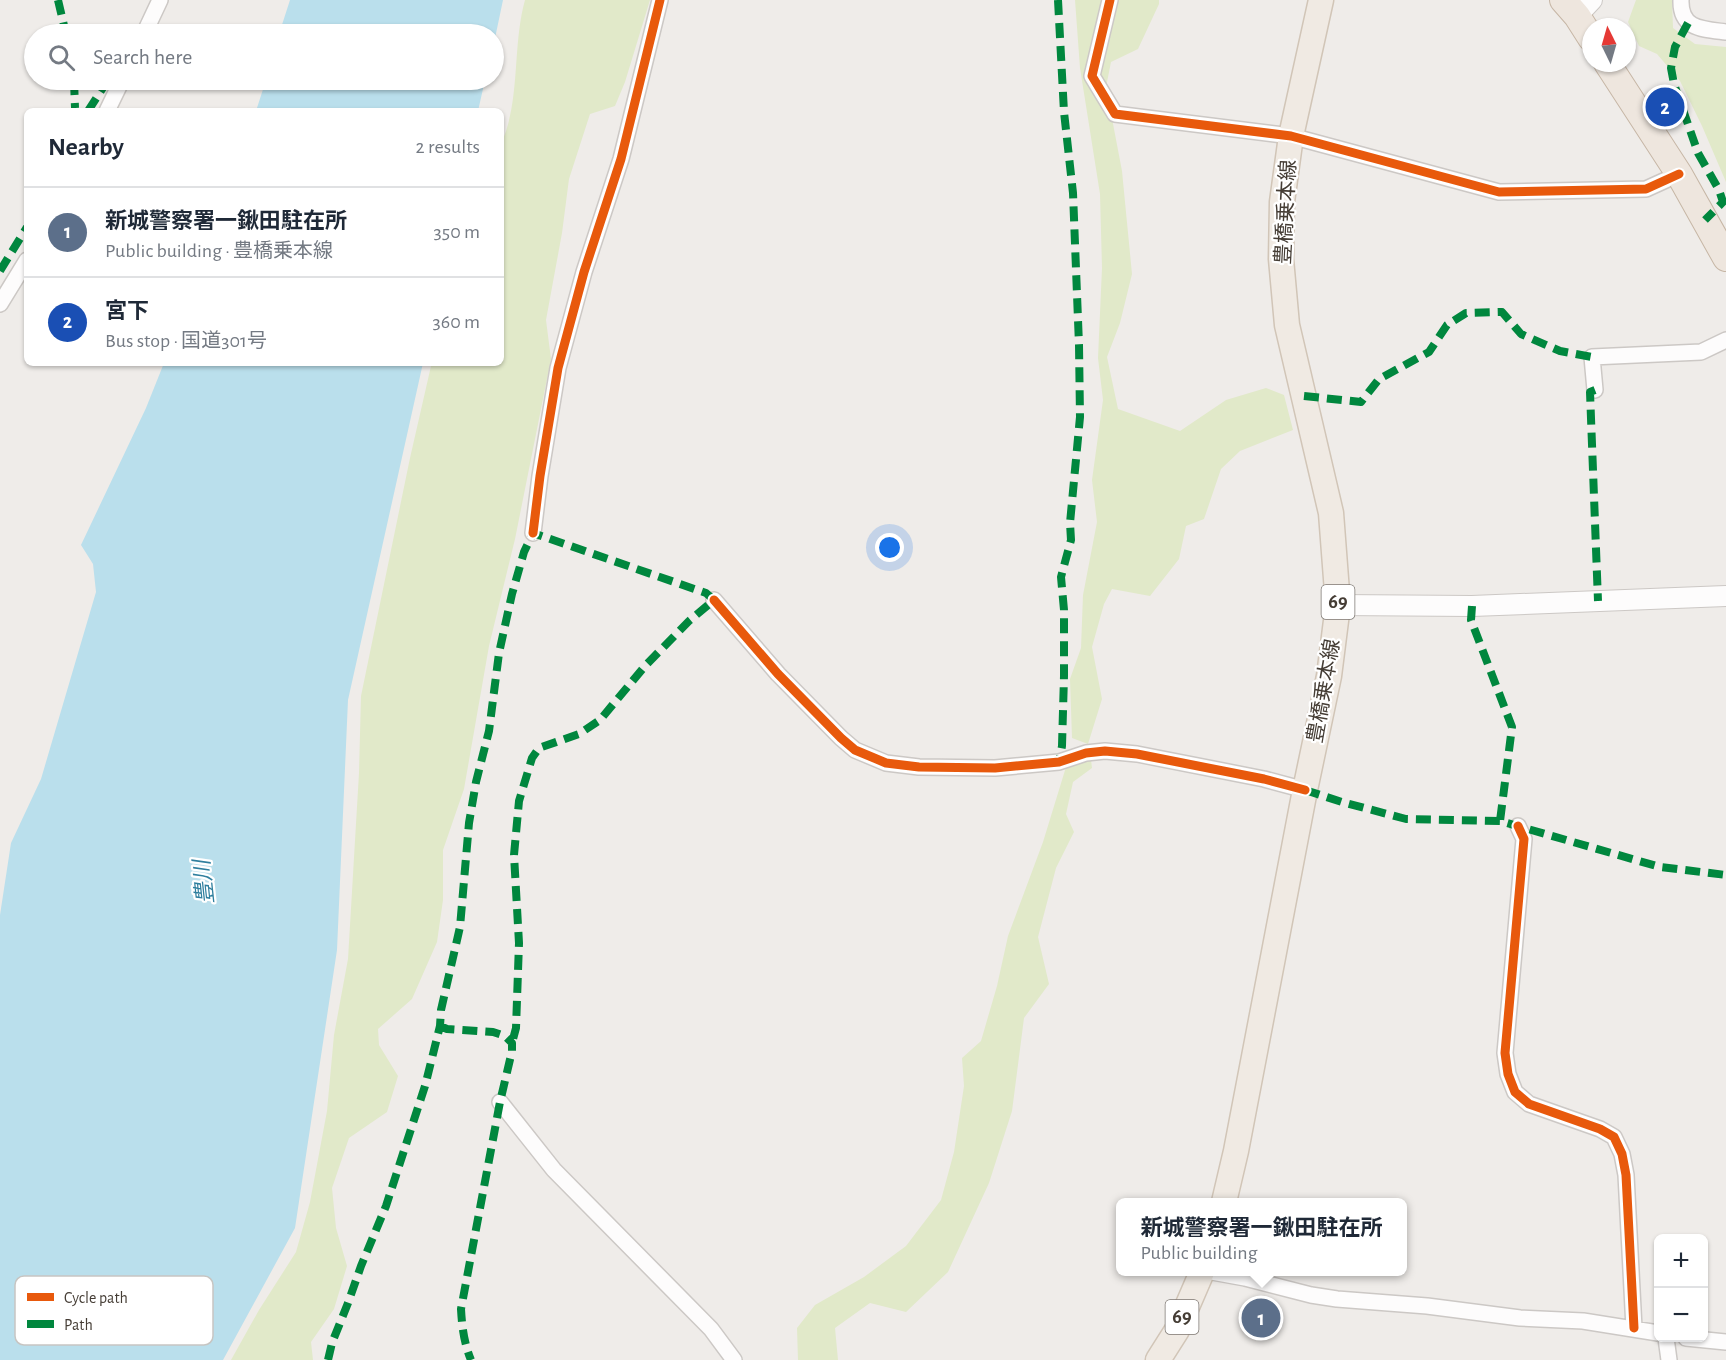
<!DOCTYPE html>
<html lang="en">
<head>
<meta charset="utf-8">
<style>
	:root { --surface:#fff; --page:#f2f2f3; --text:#1f2937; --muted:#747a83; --line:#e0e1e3; --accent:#db2777 }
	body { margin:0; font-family:"Alegreya Sans","Noto Sans JP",sans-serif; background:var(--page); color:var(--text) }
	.controls { position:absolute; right:18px; bottom:18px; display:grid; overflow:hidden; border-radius:9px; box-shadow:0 2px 4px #0004 }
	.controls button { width:54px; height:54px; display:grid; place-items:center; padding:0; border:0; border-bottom:2px solid var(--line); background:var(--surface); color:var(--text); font:30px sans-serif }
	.compass { position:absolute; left:1582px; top:18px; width:54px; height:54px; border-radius:50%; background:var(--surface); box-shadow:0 2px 4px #0004; rotate:355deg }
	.you { position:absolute; left:890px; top:548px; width:21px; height:21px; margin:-15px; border:4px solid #fff; border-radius:50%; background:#1a73e8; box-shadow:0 0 0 9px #1a73e833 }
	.badge { display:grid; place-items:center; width:39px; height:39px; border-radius:50%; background:var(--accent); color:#fff; font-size:20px; font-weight:700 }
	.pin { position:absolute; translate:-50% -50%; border:3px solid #fff; box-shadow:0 2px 6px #0006 }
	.popup { position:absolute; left:1116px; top:1198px; width:291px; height:78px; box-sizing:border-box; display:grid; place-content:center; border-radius:9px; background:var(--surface); filter:drop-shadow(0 2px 4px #0005); font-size:20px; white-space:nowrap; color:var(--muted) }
	.popup b { font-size:22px; color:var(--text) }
	.popup::after { content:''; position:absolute; left:50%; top:100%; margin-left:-12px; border:12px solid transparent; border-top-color:var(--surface) }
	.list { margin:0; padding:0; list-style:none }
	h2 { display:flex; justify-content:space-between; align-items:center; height:78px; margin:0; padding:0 24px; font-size:26px }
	h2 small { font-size:20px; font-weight:400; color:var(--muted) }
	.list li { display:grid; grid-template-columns:39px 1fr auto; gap:18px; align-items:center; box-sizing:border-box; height:90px; padding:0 24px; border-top:2px solid var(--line) }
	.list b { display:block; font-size:22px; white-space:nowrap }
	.list p { margin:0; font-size:20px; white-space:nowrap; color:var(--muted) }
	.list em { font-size:20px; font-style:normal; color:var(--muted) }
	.icon { flex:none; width:33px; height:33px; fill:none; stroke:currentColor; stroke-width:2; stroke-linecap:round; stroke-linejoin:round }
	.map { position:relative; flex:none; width:1726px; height:1360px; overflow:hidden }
	.search { position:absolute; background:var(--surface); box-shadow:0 2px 4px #0004; left:24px; top:24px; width:480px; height:66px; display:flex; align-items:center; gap:15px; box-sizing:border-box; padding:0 21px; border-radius:33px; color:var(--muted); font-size:22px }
	.panel { position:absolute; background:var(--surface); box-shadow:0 2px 4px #0004; left:24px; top:108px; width:480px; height:258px; border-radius:9px }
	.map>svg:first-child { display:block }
</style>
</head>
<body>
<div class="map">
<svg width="1726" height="1360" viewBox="0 0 1726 1360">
	<rect width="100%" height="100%" fill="#efece9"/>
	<path fill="#e1e9c9" d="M 525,0 L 650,0 L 625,82 L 615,106 L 590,114 L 569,179 L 562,233 L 546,320 L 551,359 L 515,539 L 489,646 L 464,789 L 443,850 L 443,900 L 437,942 L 412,999 L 378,1029 L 379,1045 L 398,1076 L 387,1112 L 349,1138 L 332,1188 L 336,1228 L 347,1266 L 334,1309 L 311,1342 L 313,1360 L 231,1360 L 259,1310 L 296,1252 L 310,1202 L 327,1111 L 334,1035 L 348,959 L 359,773 L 361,696 L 410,458 L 431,366 L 432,363 L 501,363 L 501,144 C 521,100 512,46 525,0 Z
		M 1075,0 L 1159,0 L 1159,4 L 1138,49 L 1111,62 L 1106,87 L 1122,171 L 1132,274 L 1120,323 L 1107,357 L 1118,409 L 1180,431 L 1226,400 L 1266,388 L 1284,395 L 1293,430 L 1240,451 L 1221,469 L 1204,519 L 1186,526 L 1179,559 L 1150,596 L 1112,589 L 1104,604 L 1092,647 L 1102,699 L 1088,744 L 1072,738 L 1070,679 L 1081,648 L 1083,595 L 1097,522 L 1092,480 L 1103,400 L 1098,358 L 1102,268 L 1100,194 L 1080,68 Z
		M 1636,0 L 1672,0 L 1673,28 L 1695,44 L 1726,47 L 1726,182 L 1702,126 L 1680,81 L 1657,54 L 1639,46 L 1628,22 Z
		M 1091,760 L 1092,768 L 1073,782 L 1066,814 L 1074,832 L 1056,868 L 1038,937 L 1049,984 L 1024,1018 L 1012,1111 L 989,1183 L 948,1272 L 906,1312 L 870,1303 L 835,1328 L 838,1360 L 798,1360 L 797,1328 L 815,1305 L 864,1277 L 906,1246 L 941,1200 L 954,1152 L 964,1086 L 962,1058 L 981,1041 L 997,986 L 1008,936 L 1043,842 L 1066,767 Z"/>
	<path fill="#badfec" d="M 290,0 L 503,0 L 494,43 L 494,34 L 279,34 Z
		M 266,80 L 485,80 L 478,111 L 256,111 Z
		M 164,363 L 423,363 L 348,700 L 337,950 L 295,1228 L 223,1360 L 0,1360 L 0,915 L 11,843 L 41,779 L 96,592 L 93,564 L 81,545 L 146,408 Z"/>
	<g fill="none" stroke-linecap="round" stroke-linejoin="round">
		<defs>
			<path id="minor" d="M 1110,0 L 1092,76 L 1115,114 L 1291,136 L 1499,192 L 1646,189 L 1679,174
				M 1681,0 C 1680,29 1702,29 1726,32
				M 144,34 L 160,0
				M 107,111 L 122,80
				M 0,304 L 27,260
				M 1595,390 L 1592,357 L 1701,352 L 1726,340
				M 533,533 L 540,476 L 558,368 L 584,272 L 621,159 L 660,0
				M 714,600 L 778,674 L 841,738 L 855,750 L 886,763 L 919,767 L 995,768 L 1059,762 L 1086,753 L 1105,751 L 1137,754 L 1264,779 L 1305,790
				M 1518,826 L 1524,839 L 1505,1053 L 1508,1074 L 1515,1092 L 1529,1104 L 1600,1129 L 1614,1137 L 1622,1154 L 1626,1175 L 1634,1328
				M 500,1102 L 554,1170 L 711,1329 L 734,1360
				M 1212,1272 L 1245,1278 L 1311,1295 L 1337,1299 L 1427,1306 L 1520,1318 L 1583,1321 L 1658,1333
				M 1666,1338 L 1669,1360
				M 1686,1338 L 1726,1342"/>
			<path id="tertiary" d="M 1577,16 L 1592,0
				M 1338,605 L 1472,606 L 1726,596"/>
			<path id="primary" d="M 1224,1202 L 1236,1151 L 1305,790 L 1329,676 L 1338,605 L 1331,513 L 1287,325 L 1281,259 L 1282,202 L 1291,136 L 1321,0
				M 1158,1360 L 1177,1330 L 1202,1272"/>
			<path id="trunk" d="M 1563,0 L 1577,16 L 1591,38
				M 1607,63 L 1679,174 L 1726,258"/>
		</defs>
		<use href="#minor" stroke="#ccc8c5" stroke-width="18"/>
		<use href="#tertiary" stroke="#ccc8c5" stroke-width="22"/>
		<use href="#primary" stroke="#d1c5b7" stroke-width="27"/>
		<use href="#trunk" stroke="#c6b6a5" stroke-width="28"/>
		<use href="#minor" stroke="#fdfcfc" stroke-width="15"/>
		<use href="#tertiary" stroke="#fdfcfc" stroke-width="20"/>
		<use href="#primary" stroke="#f0eae3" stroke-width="24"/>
		<use href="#trunk" stroke="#eee6de" stroke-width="26"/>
		<path stroke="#00873e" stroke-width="8" stroke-dasharray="15 8" stroke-linecap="butt" d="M 58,0 L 66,34
			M 1058,0 L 1064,112 L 1073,193 L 1079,345 L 1080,417 L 1070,523 L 1071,540 L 1061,577 L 1064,610 L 1064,676 L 1062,746 L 1059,762
			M 1688,23 L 1675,47 L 1671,68 L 1674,84 L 1698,153 L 1719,190 L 1723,202 L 1705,220
			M 74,80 L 75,108
			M 88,111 L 108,80
			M 0,271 L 27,227
			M 1595,390 L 1590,392 L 1598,601
			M 1304,396 L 1361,402 L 1379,379 L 1429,352 L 1447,325 L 1466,313 L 1502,312 L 1521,334 L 1560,351 L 1592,357
			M 1472,606 L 1471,620 L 1512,727 L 1500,821
			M 1305,790 L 1342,802 L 1406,819 L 1500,821 L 1660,867 L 1726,875
			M 440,1026 L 447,1029 L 493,1032 L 505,1036 L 512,1043 L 512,1051 L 500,1102 L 461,1309 C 462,1327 464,1343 471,1360
			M 328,1360 L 332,1343 L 348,1303 L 361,1266 L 386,1206 L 425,1086 L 440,1026 L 441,1010 L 460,927 L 469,823 L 476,782 L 489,731 L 499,653 L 512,594 L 524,552 L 533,533 L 706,593 L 714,600 L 689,621 L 645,666 L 600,720 L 579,734 L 539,748 L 532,758 L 519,801 L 514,855 L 519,943 L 516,1028 L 512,1043"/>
		<defs>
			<path id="cycleway" d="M 1110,0 L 1092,76 L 1115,114 L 1291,136 L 1499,192 L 1646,189 L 1679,174
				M 533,533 L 540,476 L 558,368 L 584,272 L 621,159 L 660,0
				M 714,600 L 778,674 L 841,738 L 855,750 L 886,763 L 919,767 L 995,768 L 1059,762 L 1086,753 L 1105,751 L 1137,754 L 1264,779 L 1305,790
				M 1518,826 L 1524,839 L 1505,1053 L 1508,1074 L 1515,1092 L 1529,1104 L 1600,1129 L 1614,1137 L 1622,1154 L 1626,1175 L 1634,1328"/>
		</defs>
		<use href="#cycleway" stroke="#fff" stroke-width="13"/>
		<use href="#cycleway" stroke="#e8590c" stroke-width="9"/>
	</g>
	<g text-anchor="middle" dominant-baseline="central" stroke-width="4.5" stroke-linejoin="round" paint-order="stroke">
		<g fill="#fff" stroke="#7d7772" stroke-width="1.5">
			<rect x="1321.5" y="585" width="33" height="34" rx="4.5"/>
			<rect x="1165.5" y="1300" width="33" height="34" rx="4.5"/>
		</g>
		<g font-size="20" font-weight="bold" fill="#453d35">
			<text x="1338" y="602">69</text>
			<text x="1182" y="1317">69</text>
		</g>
		<g font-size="21" fill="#453d35" stroke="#fff">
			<text transform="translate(1286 212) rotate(-87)">豊橋乗本線</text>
			<text transform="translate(1324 691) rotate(-80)">豊橋乗本線</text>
		</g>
		<g font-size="22" font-style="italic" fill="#2f7f9e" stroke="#fff">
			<text transform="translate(204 882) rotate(-96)">豊川</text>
		</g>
	</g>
	<rect x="15" y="1276" width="198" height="69" rx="9" fill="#fff" stroke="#c7c5c2" stroke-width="1.5"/>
	<rect x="27" y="1293" width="27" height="8" fill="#e8590c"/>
	<rect x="27" y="1320" width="27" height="8" fill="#00873e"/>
	<g font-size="16" fill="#453d35">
		<text x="64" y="1303">Cycle path</text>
		<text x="64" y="1330">Path</text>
	</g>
</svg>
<div class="controls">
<button>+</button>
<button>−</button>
</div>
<svg class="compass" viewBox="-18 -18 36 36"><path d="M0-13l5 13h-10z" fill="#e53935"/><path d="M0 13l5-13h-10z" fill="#747a83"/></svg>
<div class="you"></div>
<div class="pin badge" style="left:1261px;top:1318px;background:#5c6f8a">1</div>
<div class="popup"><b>新城警察署一鍬田駐在所</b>Public building</div>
<div class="pin badge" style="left:1665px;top:107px;background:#1a4fb4">2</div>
<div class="search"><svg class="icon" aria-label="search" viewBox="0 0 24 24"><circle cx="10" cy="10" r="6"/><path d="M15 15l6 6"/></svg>Search here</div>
<section class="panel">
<h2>Nearby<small>2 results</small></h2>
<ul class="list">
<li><span class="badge" style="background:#5c6f8a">1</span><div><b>新城警察署一鍬田駐在所</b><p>Public building · 豊橋乗本線</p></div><em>350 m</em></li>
<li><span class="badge" style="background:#1a4fb4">2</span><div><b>宮下</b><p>Bus stop · 国道301号</p></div><em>360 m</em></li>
</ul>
</section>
</div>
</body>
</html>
